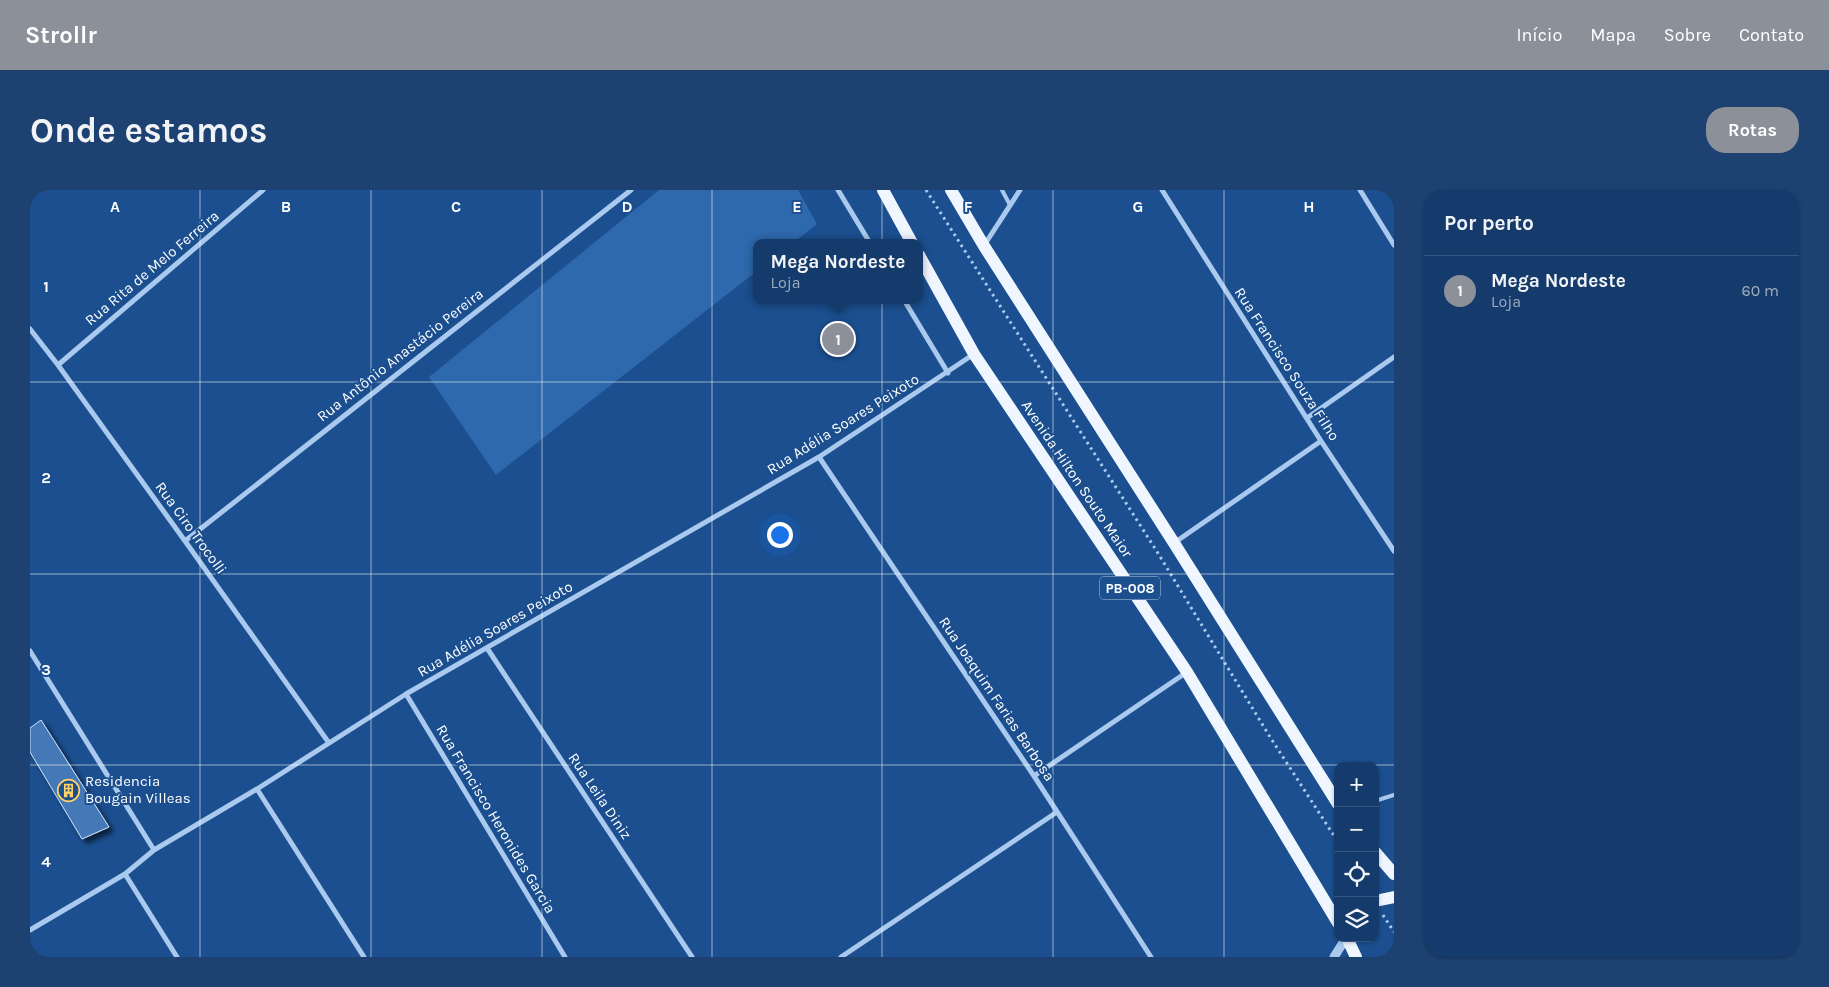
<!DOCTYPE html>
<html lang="pt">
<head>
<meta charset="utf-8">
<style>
	:root { --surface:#143b6b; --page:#1d4271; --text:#f1f3f6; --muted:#9dadc1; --line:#33557e; --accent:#8c9099 }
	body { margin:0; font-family:Karla,sans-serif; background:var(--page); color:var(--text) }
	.controls { position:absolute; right:15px; bottom:15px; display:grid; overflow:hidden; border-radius:10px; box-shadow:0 1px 4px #0004 }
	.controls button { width:45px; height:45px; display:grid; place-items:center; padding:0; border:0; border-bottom:1px solid var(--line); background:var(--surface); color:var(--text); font:25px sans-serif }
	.you { position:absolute; left:749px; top:344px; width:18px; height:18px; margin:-12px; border:4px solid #fff; border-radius:50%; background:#1a73e8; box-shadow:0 0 0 8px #1a73e833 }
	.badge { display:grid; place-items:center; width:32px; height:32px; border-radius:50%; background:var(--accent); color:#fff; font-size:16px; font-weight:700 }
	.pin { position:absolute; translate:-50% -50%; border:2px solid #fff; box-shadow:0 1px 5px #0006 }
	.popup { position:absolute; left:723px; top:49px; width:170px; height:65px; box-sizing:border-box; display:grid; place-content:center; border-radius:10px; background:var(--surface); filter:drop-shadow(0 1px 4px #0005); font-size:16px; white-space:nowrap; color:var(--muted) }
	.popup b { font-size:19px; color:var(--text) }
	.popup::after { content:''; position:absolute; left:50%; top:100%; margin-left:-10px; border:10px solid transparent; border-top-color:var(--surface) }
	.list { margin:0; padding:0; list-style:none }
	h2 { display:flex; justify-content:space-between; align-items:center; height:65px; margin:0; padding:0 20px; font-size:21px }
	h2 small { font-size:16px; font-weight:400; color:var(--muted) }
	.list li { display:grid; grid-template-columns:32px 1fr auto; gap:15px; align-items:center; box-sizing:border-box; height:70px; padding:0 20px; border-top:1px solid var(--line) }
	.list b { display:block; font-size:19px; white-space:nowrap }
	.list p { margin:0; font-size:16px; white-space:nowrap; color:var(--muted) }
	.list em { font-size:16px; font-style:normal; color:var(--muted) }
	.icon { flex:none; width:28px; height:28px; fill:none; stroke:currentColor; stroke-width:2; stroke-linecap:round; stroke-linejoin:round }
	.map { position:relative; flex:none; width:1364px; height:767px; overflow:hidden; border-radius:20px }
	header { display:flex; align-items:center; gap:30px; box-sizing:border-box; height:70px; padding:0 25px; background:var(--accent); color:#fff }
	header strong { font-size:24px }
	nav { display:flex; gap:28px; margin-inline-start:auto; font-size:18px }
	.intro { display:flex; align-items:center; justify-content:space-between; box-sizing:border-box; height:120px; padding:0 30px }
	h1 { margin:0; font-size:35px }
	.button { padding:12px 22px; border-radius:20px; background:var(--accent); color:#fff; font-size:18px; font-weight:700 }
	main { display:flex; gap:30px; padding:0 30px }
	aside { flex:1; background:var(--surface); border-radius:20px; box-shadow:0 1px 4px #0004 }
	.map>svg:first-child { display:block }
</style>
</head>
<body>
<header>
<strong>Strollr</strong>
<nav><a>Início</a><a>Mapa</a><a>Sobre</a><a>Contato</a></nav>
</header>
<div class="intro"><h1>Onde estamos</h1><a class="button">Rotas</a></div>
<main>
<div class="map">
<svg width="1364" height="767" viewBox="0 0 1364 767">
	<defs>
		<filter id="shadow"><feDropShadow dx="4.5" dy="4.5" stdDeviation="2.5" flood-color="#0009"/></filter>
	</defs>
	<rect width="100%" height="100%" fill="#1b4f8f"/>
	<path fill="#2e69ad" d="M 629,0 L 768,0 L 787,34 L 763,53 L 727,53 L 727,81 L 466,285 L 399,187 Z"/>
	<path fill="#4478b7" stroke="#cfe3fa" filter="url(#shadow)" d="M 11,530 L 79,637 L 52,649 L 0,562 L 0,538 Z"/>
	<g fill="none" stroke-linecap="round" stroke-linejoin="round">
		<path stroke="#a9c9ee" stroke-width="3" stroke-dasharray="2.5 4" stroke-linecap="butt" d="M 896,0 L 1126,360 L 1240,547 L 1308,652
			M 1353,725 L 1364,742"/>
		<path stroke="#a9c9ee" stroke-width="4" d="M 972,0 L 980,15
			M 1345,611 L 1364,605"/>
		<path stroke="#a9c9ee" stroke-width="5" d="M 808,0 L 840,53
			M 1132,0 L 1291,251 L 1364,361
			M 1330,0 L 1364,55
			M 955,54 L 990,0
			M 874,110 L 918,183
			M 0,139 L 28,175 L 155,351 L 299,553
			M 28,175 L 233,0
			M 1277,228 L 1364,167
			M 789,267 L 1004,586 L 1121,767
			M 155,351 L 601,0
			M 1144,353 L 1291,251
			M 457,458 L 662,767
			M 0,461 L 124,660
			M 376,504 L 535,767
			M 1004,586 L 1157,482
			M 227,599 L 334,767
			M 95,684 L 147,767
			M 0,740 L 95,684 L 124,660 L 227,599 L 376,504 L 789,267 L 944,164
			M 811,767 L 1027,622"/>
		<path stroke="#a9c9ee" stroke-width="9" d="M 1304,767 L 1316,748"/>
		<path stroke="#f0f6ff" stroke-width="12" d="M 853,0 L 882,53
			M 921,0 L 954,56 L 1144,353 L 1308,614
			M 889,65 L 944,164 L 1157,482 L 1308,733
			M 1345,662 L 1364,684
			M 1345,711 L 1364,707
			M 1317,748 L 1326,767"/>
	</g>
	<path fill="none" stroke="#fff" stroke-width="1" stroke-opacity="0.55" d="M 170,0 L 170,767M 341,0 L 341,767M 512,0 L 512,767M 682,0 L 682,767M 852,0 L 852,767M 1023,0 L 1023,767M 1194,0 L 1194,767M 0,192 L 1364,192M 0,384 L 1364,384M 0,575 L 1364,575"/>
	<defs>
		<symbol id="building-ring" viewBox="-11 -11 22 22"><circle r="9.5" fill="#1b4f8f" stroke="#ffd166" stroke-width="1.5"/><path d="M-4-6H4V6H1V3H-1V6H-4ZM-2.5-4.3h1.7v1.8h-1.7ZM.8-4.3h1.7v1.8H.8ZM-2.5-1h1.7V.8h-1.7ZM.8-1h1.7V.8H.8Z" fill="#ffd166"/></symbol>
	</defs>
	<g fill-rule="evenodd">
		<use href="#building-ring" x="26" y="588" width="25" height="25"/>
	</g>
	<g text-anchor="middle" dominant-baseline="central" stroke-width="4" stroke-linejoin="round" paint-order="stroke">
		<rect fill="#1b4f8f" stroke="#bbcadd" stroke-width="1" x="1070" y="386.5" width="60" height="23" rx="4"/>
		<g font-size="14" font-weight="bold" fill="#fff">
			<text x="1100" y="398">PB-008</text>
		</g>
		<g font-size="15" fill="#fff" stroke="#1b4f8f">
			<text transform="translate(122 78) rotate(-40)">Rua Rita de Melo Ferreira</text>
			<text transform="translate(370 165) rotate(-38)">Rua Antônio Anastácio Pereira</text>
			<text transform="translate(1257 174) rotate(57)">Rua Francisco Souza Filho</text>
			<text transform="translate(813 234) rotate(-32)">Rua Adélia Soares Peixoto</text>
			<text transform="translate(1047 289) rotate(56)">Avenida Hilton Souto Maior</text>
			<text transform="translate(161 338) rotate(54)">Rua Ciro Trocolli</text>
			<text transform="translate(465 439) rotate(-30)">Rua Adélia Soares Peixoto</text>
			<text transform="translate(967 509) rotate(56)">Rua Joaquim Farias Barbosa</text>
			<text transform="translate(570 606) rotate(56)">Rua Leila Diniz</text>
			<text transform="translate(466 629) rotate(59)">Rua Francisco Heronides Garcia</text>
		</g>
		<g font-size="15" fill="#fff" stroke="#1b4f8f" text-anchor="start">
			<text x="55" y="591">Residencia<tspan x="55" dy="17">Bougain Villeas</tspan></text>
		</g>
	</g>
	<g font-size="16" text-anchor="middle" font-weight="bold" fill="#fff" stroke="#1b4f8f" stroke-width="4" stroke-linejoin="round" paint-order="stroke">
		<text x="85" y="22">A</text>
		<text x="256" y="22">B</text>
		<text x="426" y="22">C</text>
		<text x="597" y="22">D</text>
		<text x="767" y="22">E</text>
		<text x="938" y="22">F</text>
		<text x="1108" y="22">G</text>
		<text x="1279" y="22">H</text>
		<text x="16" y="102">1</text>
		<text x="16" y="293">2</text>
		<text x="16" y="485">3</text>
		<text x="16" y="677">4</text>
	</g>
</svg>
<div class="controls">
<button>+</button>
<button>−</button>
<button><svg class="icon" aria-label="locate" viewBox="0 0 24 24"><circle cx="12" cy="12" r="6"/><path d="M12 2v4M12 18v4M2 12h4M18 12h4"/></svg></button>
<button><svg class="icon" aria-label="layers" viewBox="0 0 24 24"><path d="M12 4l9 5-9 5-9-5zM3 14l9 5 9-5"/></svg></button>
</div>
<div class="you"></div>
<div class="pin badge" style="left:808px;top:149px">1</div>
<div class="popup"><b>Mega Nordeste</b>Loja</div>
</div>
<aside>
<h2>Por perto<small></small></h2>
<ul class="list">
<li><span class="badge">1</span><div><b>Mega Nordeste</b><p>Loja</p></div><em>60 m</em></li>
</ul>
</aside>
</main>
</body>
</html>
